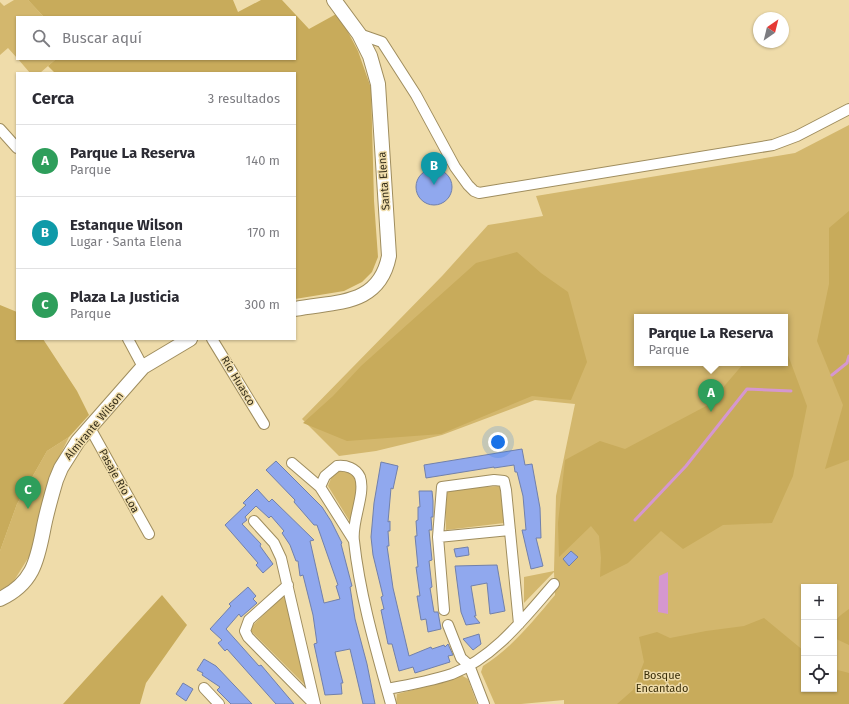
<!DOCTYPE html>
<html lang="es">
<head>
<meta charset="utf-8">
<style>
	:root { --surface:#fff; --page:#f2f2f3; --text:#2b2b33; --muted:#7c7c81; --line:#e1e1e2; --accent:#7c3aed }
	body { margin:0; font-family:"Fira Sans",sans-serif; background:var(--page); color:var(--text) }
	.controls { position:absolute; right:12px; bottom:12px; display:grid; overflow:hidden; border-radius:0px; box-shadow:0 1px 3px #0004 }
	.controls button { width:36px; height:36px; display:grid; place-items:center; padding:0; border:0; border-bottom:1px solid var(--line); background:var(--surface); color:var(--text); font:20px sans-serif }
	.compass { position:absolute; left:753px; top:12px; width:36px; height:36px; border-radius:50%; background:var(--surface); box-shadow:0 1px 3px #0004; rotate:35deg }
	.you { position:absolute; left:498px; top:442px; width:14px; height:14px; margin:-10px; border:3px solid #fff; border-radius:50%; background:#1a73e8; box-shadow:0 0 0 6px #1a73e833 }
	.badge { display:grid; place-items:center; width:26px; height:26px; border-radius:50%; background:var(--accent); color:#fff; font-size:13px; font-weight:700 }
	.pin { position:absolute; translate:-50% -33px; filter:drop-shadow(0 1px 2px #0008) }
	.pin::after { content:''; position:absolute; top:21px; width:14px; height:12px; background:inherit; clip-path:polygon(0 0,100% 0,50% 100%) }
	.popup { position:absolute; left:634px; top:314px; width:154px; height:52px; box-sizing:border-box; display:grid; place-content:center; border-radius:0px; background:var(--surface); filter:drop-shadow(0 1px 3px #0005); font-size:13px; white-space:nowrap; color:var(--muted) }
	.popup b { font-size:15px; color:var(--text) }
	.popup::after { content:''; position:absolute; left:50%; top:100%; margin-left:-8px; border:8px solid transparent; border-top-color:var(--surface) }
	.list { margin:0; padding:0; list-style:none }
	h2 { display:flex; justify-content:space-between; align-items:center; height:52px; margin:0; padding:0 16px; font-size:17px }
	h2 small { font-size:13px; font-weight:400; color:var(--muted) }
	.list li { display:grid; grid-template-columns:26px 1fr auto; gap:12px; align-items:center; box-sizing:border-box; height:72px; padding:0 16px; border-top:1px solid var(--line) }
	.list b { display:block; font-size:15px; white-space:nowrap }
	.list p { margin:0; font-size:13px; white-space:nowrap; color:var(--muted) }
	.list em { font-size:13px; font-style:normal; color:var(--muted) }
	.icon { flex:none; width:22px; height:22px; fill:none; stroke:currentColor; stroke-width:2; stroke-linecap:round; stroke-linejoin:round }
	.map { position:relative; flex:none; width:849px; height:704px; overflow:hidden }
	.search { position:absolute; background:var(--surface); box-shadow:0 1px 3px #0004; left:16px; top:16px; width:280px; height:44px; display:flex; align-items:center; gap:10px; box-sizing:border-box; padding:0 14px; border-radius:0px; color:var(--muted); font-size:15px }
	.panel { position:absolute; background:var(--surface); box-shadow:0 1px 3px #0004; left:16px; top:72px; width:280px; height:268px; border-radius:0px }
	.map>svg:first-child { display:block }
</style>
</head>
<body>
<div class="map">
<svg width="849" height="704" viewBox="0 0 849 704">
	<rect width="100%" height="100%" fill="#efdcaa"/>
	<path fill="#d3b76d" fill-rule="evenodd" d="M 14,0 L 28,0 L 44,17 L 17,17 L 17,58 L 8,48 L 0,55 L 0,2 L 4,6 Z
		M 18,59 L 56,59 L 40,73 L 30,73 Z
		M 849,125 L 849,704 L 564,704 L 564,700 L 521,704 L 495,704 L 481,672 L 483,666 C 511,649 534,620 555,595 L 554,572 L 524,603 L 524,577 L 554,571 L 556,496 L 575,404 L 535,400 L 442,435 L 376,451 L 339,456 L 302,419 L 443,275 L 488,225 L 543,216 L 536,196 L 795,153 ZM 637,317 L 785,317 L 785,363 L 637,363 ZM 804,587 L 834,587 L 834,689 L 804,689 Z
		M 69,437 L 50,476 L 30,555 L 12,584 L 0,590 L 0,551 L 17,504 L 47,451 Z
		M 338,471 L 349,472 L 357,481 L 352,525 L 328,486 L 332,476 Z
		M 500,486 L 504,523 L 446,530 L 445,494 L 452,489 Z
		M 285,594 L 306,686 L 249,629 Z
		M 461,675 L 468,679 L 477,704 L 396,704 L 397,694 L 432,685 Z"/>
	<path fill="#c8ab5b" d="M 28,0 L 233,0 L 238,12 L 261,0 L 282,0 L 309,29 L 338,13 L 358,51 L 371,88 L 374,201 L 378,257 L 372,272 L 362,282 L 344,291 L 295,299 L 295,73 L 55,73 L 48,66 L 56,59 L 295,59 L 295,17 L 44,17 Z
		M 849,211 L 849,460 L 825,469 L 843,405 L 817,341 L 829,284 L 829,228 Z
		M 517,252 L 541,273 L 568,292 L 587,362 L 571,400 L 532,396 L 441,434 L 347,441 L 303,423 L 333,396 L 361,366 L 476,263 Z
		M 0,305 L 17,312 L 17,339 L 43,339 L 77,391 L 89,415 L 69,437 L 47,451 L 17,504 L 0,551 Z
		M 785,347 L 807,406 L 793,476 L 772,523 L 723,525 L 683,549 L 661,531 L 628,563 L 600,577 L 601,558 L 599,536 L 591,526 L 559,557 L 558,523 L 565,460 L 600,441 L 625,449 L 708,405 L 744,363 L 785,363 Z
		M 162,595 L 187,625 L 146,683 L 140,704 L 63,704 Z
		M 849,609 L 849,645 L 834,638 C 834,620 835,619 849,609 Z
		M 764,618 L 804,651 L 804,689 L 834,689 L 834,669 L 849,673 L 849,704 L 617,704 L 633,690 L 644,662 L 639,637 L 657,632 L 670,638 L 706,631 L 744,626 Z"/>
	<path fill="#d597cf" d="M 668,572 L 668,614 L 658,612 L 659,576 Z"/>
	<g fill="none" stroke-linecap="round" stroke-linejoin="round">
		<path stroke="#d597cf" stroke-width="3" d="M 832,375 L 847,363 L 849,356
			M 635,520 L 686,466 L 747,389 L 791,391"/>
	</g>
	<path fill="#90a8ee" stroke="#7180ab" d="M416 187a18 18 0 1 1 36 0a18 18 0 1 1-36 0Z
		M 522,449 L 525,465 L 532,464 L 540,508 L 541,538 L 536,538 L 543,566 L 531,569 L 522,530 L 526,530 L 523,496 L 517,472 L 515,472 L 514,465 L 494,468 L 494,467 L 426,478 L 424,465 Z
		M 276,461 L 322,507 L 331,521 L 342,543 L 341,544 L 352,586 L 350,587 L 355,619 L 367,664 L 375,704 L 363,704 L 350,649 L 335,652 L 343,683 L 341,683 L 342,694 L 325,695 L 314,644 L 317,643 L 313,615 L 303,575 L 300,576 L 298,561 L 296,561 L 290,545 L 282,533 L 284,531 L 271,516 L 269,518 L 256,506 L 245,517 L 247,520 L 242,524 L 261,544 L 260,546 L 273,564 L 263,573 L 256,565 L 258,563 L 225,525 L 246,505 L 243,503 L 257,489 L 269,502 L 272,499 L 314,540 L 310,541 L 324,603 L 340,599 L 336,586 L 338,585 L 317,525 L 314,525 L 294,502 L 295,500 L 266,470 Z
		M 381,462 L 398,466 L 393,489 L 391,488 L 388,522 L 390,521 L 390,531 L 388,531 L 389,546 L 387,546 L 393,588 L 409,656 L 431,647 L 432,649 L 444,645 L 445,647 L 448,644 L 453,655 L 448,656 L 450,662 L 415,673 L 413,667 L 399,671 L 392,644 L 388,644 L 381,610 L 384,609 L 381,597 L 383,596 L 373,555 L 371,537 L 374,503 Z
		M 419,491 L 432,491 L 433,501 L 433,517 L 431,517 L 432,530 L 429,530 L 432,560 L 429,561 L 432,587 L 430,588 L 434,612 L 438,612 L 441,629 L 428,632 L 426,619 L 421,620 L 417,596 L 420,596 L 416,567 L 418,567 L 415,536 L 417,536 L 416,521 L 418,520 L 418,507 L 420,507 Z
		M 468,547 L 469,555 L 456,557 L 454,549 Z
		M 571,551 L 578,557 L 569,566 L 563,559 Z
		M 497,565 L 505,611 L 490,614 L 487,583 L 471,586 L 476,616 L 474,616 L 480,623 L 466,625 L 461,612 L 455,566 Z
		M 248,587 L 256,596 L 253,599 L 257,603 L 241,617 L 239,614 L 226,629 L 259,666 L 261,665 L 294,704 L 276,704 L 227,649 L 225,651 L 218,643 L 222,640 L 210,629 L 231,606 L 229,604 Z
		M 479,634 L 481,644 L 473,650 L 463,639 Z
		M 204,659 L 216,666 L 252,704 L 231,704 L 217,690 L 220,687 L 202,675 L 203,673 L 197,670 Z
		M 183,683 L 193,689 L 186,701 L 176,694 Z"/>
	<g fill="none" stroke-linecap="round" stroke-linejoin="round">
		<defs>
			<path id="street" d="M 359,34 L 382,42 L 416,95 L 455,167 L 468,185 L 474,191 L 479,193 L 773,145 L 797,136 L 849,109
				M 0,129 L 17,148
				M 128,339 L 143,367
				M 212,339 L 264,424
				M 90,428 L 149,534
				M 292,463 L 320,487 L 353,539
				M 320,487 L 325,476 L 337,466 C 346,465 356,468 360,477 C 366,494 351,522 354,541 C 360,596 376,650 391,704
				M 254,521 L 274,543 L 281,558 L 315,704
				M 438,537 L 510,530
				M 288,585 L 249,620 L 245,631 L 248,637 L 314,704
				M 444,610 L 438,537 L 442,487 L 494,480 L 504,481 L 506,490 L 519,624
				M 448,625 L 461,658 L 469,665 L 484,704
				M 204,688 L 219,704
				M 387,689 C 409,685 431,681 452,674 C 495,657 525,617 554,584"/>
			<path id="secondary" d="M 295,309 C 335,301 379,307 389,256 L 378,84 L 370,56 L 359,34 L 334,0
				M 0,599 C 32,584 37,562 43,531 C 46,514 51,497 56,480 L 61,468 L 78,441 L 143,367 L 190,339"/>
		</defs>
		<use href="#street" stroke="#9f8d5e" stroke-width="12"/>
		<use href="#secondary" stroke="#9f8d5e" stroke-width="16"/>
		<use href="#street" stroke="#fff" stroke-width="10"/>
		<use href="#secondary" stroke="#fff" stroke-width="14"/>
	</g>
	<g text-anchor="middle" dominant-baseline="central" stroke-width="3" stroke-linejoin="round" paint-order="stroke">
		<g font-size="11" fill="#362f1b" stroke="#efdcaa">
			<text transform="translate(384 181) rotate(-94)">Santa Elena</text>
			<text transform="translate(238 381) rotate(59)">Río Huasco</text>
			<text transform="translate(94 426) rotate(-50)">Almirante Wilson</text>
			<text transform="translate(119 481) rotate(61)">Pasaje Río Loa</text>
		</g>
		<g font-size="11" fill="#392d08" stroke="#efdcaa">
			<text x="662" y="675">Bosque<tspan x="662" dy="13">Encantado</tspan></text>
		</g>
	</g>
</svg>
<div class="controls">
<button>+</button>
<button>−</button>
<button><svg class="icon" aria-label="locate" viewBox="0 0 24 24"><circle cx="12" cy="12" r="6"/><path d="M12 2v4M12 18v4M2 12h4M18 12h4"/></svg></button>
</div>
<svg class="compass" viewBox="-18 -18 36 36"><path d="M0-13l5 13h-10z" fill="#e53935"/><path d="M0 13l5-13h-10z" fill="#7c7c81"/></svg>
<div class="you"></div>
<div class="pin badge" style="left:711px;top:412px;background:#2e9e5b">A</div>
<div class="popup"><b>Parque La Reserva</b>Parque</div>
<div class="pin badge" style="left:434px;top:185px;background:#0f9aa8">B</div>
<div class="pin badge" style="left:28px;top:509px;background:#2e9e5b">C</div>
<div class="search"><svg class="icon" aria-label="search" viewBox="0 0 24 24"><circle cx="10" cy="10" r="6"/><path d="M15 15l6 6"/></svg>Buscar aquí</div>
<section class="panel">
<h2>Cerca<small>3 resultados</small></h2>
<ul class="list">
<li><span class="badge" style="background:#2e9e5b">A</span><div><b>Parque La Reserva</b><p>Parque</p></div><em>140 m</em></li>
<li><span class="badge" style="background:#0f9aa8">B</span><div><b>Estanque Wilson</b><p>Lugar · Santa Elena</p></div><em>170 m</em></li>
<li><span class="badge" style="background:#2e9e5b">C</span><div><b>Plaza La Justicia</b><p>Parque</p></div><em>300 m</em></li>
</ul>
</section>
</div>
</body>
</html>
